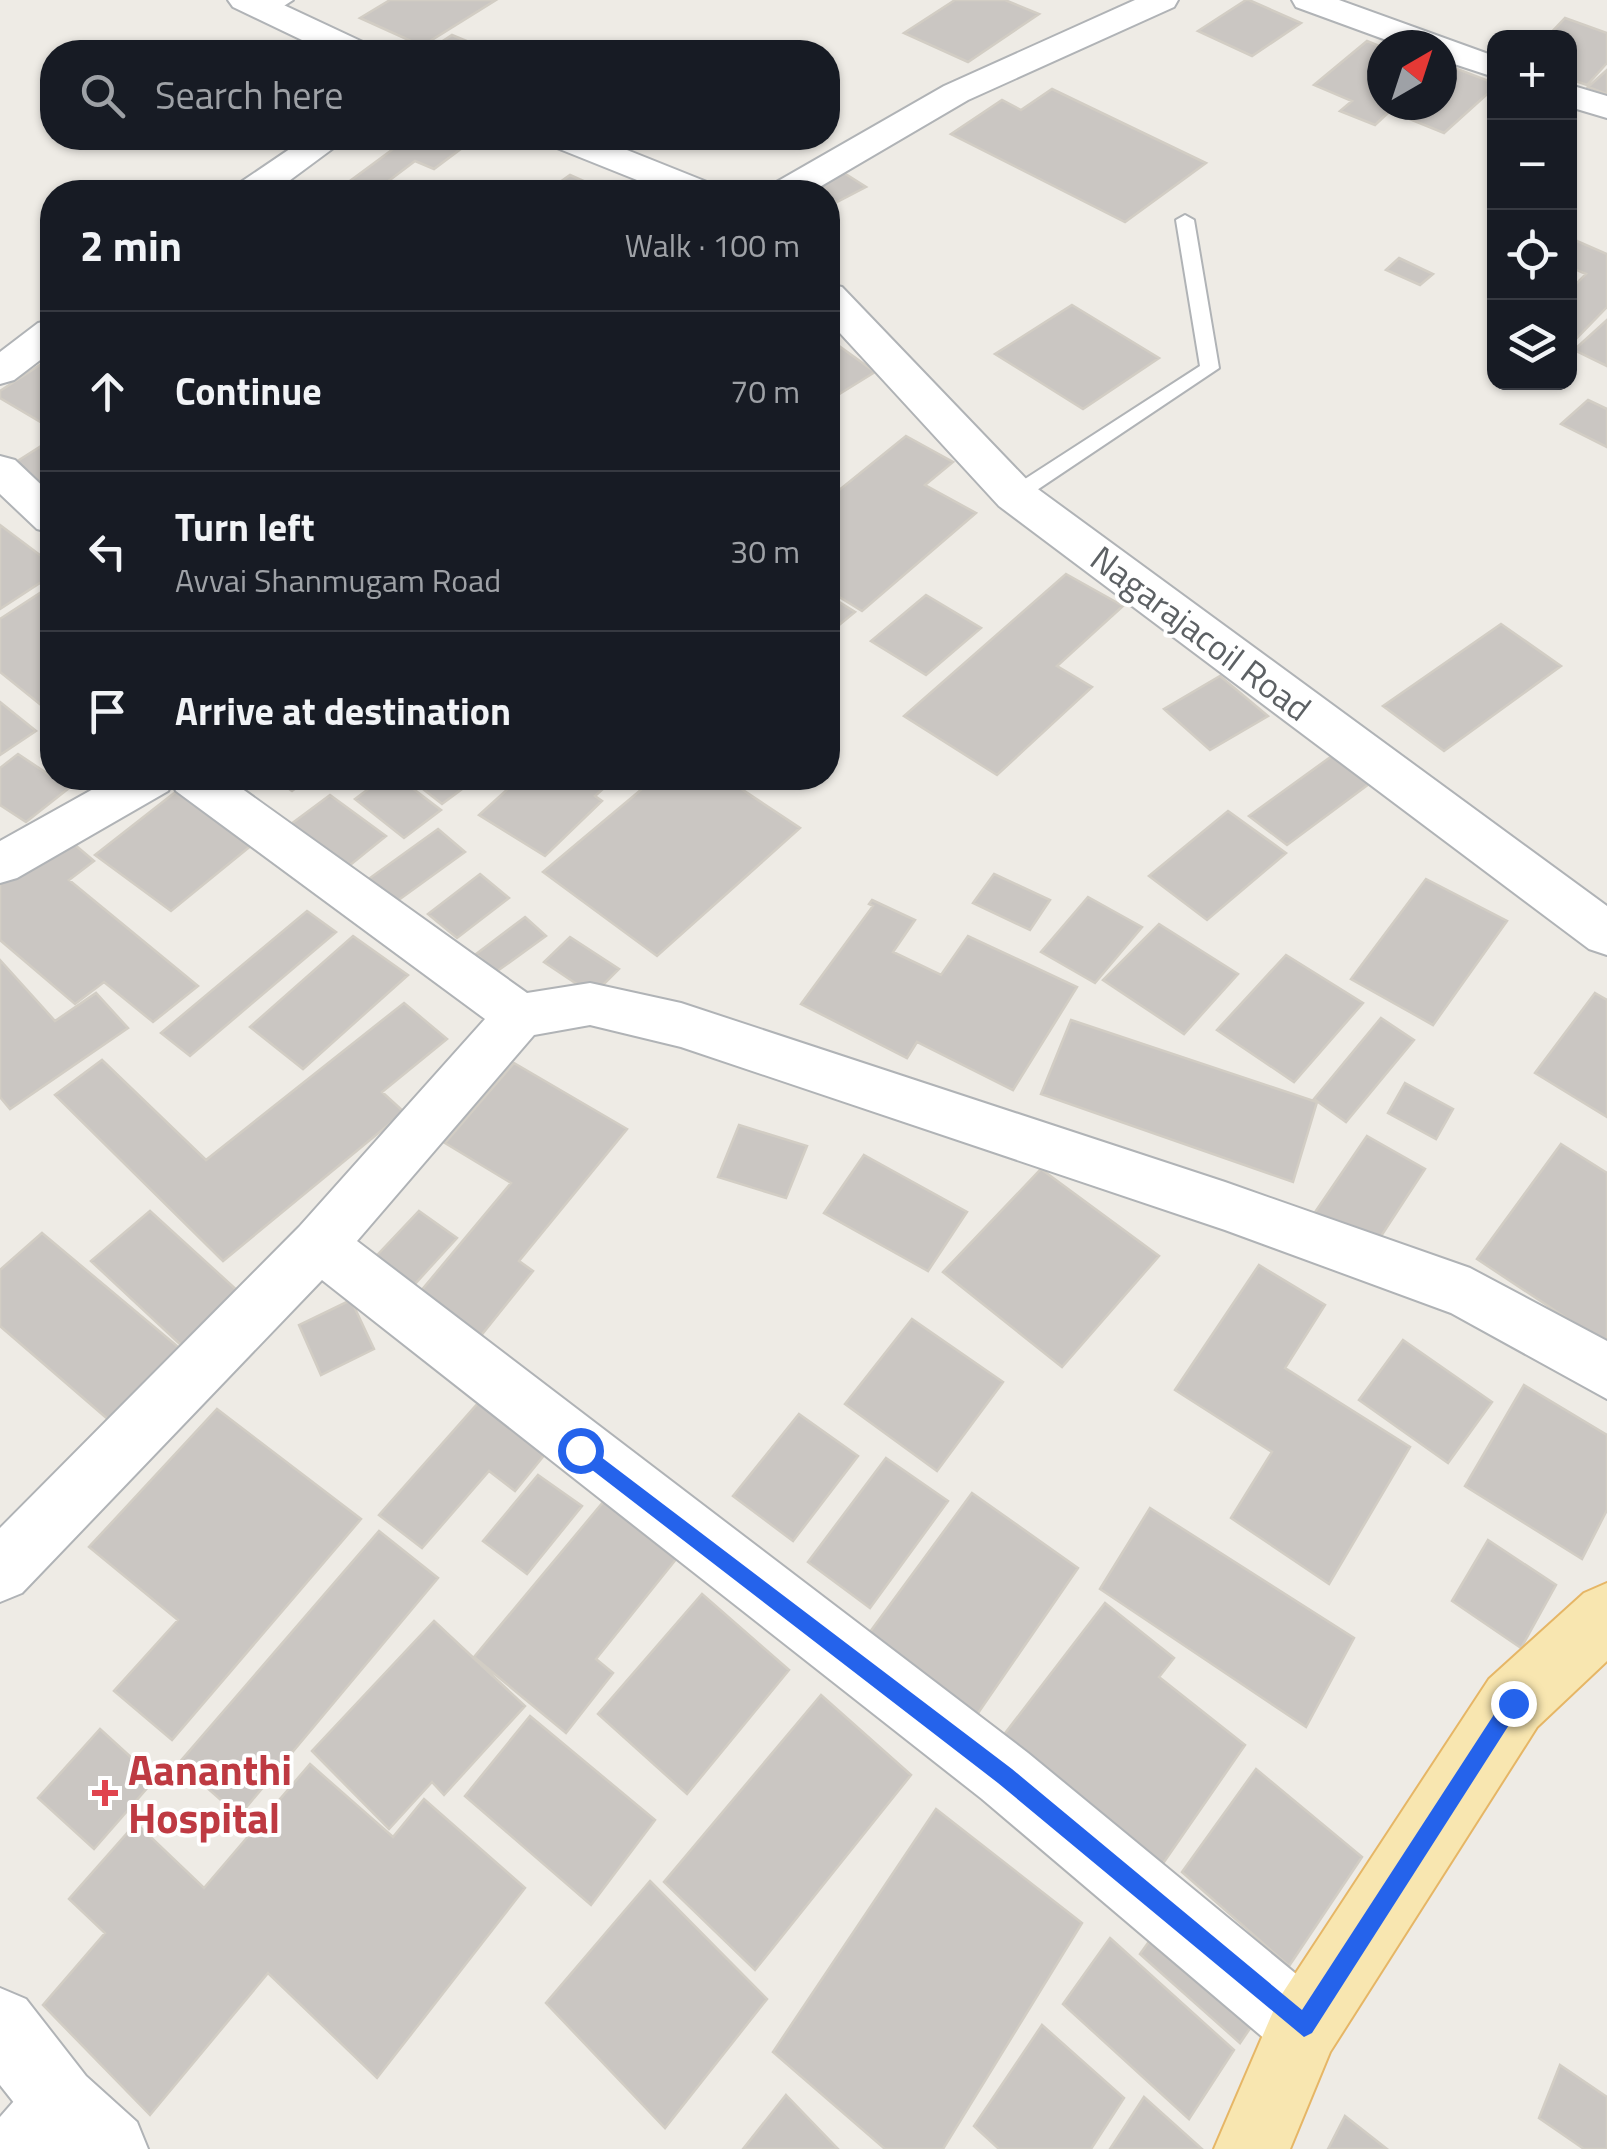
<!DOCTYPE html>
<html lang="en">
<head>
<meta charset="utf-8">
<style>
	:root { --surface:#171b24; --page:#20242c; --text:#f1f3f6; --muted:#9ea1a6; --line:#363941 }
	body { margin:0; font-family:"Titillium Web",sans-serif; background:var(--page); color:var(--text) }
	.controls { position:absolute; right:30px; top:30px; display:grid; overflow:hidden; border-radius:20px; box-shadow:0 2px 8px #0004 }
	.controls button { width:90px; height:90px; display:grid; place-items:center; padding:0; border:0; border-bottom:2px solid var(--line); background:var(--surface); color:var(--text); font:50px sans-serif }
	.compass { position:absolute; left:1367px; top:30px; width:90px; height:90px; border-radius:50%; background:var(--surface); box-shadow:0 2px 8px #0004; rotate:39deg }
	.stop { position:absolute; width:30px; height:30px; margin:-22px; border:8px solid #2563eb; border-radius:50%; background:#fff }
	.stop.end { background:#2563eb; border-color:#fff; box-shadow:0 2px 10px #0008 }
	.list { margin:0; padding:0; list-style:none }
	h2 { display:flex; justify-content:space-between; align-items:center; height:130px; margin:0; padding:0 40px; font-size:42px }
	h2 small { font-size:32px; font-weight:400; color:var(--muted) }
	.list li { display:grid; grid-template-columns:65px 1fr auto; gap:30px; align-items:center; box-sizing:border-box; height:160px; padding:0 40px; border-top:2px solid var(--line) }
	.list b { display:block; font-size:38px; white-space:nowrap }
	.list p { margin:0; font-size:32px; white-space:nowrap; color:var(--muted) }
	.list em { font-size:32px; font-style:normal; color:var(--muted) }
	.icon { flex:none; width:55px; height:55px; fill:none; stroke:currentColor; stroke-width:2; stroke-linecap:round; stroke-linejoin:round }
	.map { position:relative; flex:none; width:1607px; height:2149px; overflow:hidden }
	.search { position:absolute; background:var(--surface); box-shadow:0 2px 8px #0004; left:40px; top:40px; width:800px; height:110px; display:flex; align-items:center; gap:25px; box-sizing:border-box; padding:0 35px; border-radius:40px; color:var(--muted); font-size:38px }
	.panel { position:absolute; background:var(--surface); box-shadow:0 2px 8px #0004; left:40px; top:180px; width:800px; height:610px; border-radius:40px }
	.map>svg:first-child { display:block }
</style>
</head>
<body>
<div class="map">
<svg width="1607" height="2149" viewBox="0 0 1607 2149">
	<rect width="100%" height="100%" fill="#eeebe5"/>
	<path fill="#cac6c2" stroke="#d2cdc4" stroke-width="2.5" d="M 390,0 L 496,0 L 422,46 L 360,18 Z
		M 955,0 L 1005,0 L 1039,14 L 968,62 L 904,33 Z
		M 1246,0 L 1249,0 L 1301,23 L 1252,56 L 1198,31 Z
		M 1565,18 L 1607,33 L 1607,63 L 1587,85 L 1570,79 L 1570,38 L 1546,38 Z
		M 452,35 L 493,52 L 426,52 Z
		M 1367,41 L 1382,47 L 1382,105 L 1442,105 L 1442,63 L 1494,83 L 1494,88 L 1444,133 L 1390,111 L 1375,125 L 1340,111 L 1352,101 L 1314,85 Z
		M 1607,70 L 1607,94 L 1588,87 Z
		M 1052,89 L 1206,163 L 1125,222 L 951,134 L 1002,100 L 1021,110 Z
		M 408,138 L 448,138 L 466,145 L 434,169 L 415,161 L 374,192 L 335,192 Z
		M 844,173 L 866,187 L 835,203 L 828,198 L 828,192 L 813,189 Z
		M 570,175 L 608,192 L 546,192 Z
		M 1570,238 L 1607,254 L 1607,307 L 1572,343 L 1570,290 L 1586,274 L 1570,267 Z
		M 1399,258 L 1433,274 L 1420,285 L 1386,270 Z
		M 1072,305 L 1159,358 L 1083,409 L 995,354 Z
		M 1607,320 L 1607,366 L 1574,350 Z
		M 828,338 L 875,372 L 828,401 Z
		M 52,357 L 52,425 L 49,427 L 0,398 L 0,391 Z
		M 1588,400 L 1607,409 L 1607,447 L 1561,424 Z
		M 906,436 L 953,462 L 925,485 L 976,513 L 862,611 L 828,590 L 828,499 Z
		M 52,439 L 52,502 L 5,469 Z
		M 0,525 L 52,564 L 52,575 L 0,609 Z
		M 1066,574 L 1123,606 L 1057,666 L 1092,687 L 997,775 L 904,716 Z
		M 52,585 L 52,714 L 0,672 L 0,619 Z
		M 828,595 L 855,612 L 828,634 Z
		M 926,595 L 981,628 L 926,675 L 871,641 Z
		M 1501,624 L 1561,666 L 1444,751 L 1383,706 Z
		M 1220,676 L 1268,716 L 1210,750 L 1164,709 Z
		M 0,702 L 36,731 L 0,755 Z
		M 1336,753 L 1373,781 L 1287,845 L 1249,816 Z
		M 18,754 L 69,788 L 26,822 L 0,805 L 0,768 Z
		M 274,778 L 309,778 L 292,791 Z
		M 383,778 L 399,778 L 441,810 L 404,838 L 355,799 Z
		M 409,778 L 477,778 L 442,804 Z
		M 520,778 L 615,778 L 595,796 L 602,801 L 545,856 L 479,815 Z
		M 655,778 L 725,778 L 800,828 L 657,956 L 543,872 Z
		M 183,786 L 258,840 L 171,911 L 95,855 Z
		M 330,795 L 386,836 L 344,870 L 287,827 Z
		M 1228,811 L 1286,853 L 1207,920 L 1149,876 Z
		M 55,828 L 94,861 L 69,880 L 198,986 L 153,1022 L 104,982 L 75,1004 L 0,940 L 0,868 Z
		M 438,829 L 465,852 L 389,907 L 363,883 Z
		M 480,874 L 509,898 L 457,938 L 428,914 Z
		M 994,874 L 1050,900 L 1030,930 L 973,903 Z
		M 1426,879 L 1507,921 L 1433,1025 L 1351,979 Z
		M 1088,897 L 1142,927 L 1095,983 L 1041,952 Z
		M 872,900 L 915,920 L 893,952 L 941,975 L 968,936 L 1077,987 L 1013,1090 L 917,1042 L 907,1058 L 801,1004 L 873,906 L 869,904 Z
		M 307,911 L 336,932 L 190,1056 L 161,1033 Z
		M 525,917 L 546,936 L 496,972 L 476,954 Z
		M 1159,924 L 1238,974 L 1184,1034 L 1103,980 Z
		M 353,936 L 408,975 L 303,1069 L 250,1027 Z
		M 570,937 L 619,969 L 593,995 L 544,962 Z
		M 1286,955 L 1363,1003 L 1294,1082 L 1217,1030 Z
		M 0,960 L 55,1021 L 96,993 L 128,1028 L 10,1109 L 0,1097 Z
		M 1595,993 L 1607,1000 L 1607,1117 L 1535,1073 Z
		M 404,1003 L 447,1039 L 382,1092 L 404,1112 L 223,1261 L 55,1095 L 102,1060 L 206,1160 Z
		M 1381,1018 L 1414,1040 L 1346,1122 L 1314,1099 Z
		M 1071,1020 L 1317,1102 L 1293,1182 L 1041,1094 Z
		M 514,1063 L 627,1129 L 519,1261 L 533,1271 L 459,1363 L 395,1322 L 511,1183 L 445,1143 Z
		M 1405,1083 L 1453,1109 L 1436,1139 L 1388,1113 Z
		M 739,1125 L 807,1146 L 786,1198 L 718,1177 Z
		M 1367,1136 L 1425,1169 L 1370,1253 L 1311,1218 Z
		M 1561,1144 L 1607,1173 L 1607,1345 L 1477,1259 Z
		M 864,1155 L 967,1212 L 928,1271 L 824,1213 Z
		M 1041,1169 L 1159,1256 L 1062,1367 L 943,1272 Z
		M 150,1211 L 240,1293 L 182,1346 L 91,1261 Z
		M 419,1211 L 457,1238 L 403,1297 L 364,1269 Z
		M 42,1233 L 183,1351 L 110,1421 L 0,1326 L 0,1270 Z
		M 1259,1265 L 1325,1305 L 1285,1368 L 1410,1447 L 1329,1584 L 1231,1518 L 1272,1452 L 1175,1390 Z
		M 351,1300 L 374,1349 L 321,1375 L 299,1325 Z
		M 912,1319 L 1003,1382 L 937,1471 L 845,1404 Z
		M 1403,1340 L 1492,1402 L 1448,1463 L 1359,1400 Z
		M 1524,1385 L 1607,1435 L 1607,1510 L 1582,1559 L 1465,1486 Z
		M 479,1402 L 546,1453 L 515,1491 L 489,1471 L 422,1548 L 379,1515 Z
		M 217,1409 L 361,1519 L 172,1740 L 114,1691 L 178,1620 L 89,1547 Z
		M 799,1414 L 858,1456 L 793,1541 L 733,1496 Z
		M 886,1458 L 948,1501 L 870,1608 L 808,1562 Z
		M 538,1475 L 582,1506 L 527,1574 L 483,1541 Z
		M 972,1493 L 1078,1568 L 974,1719 L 867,1636 Z
		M 604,1501 L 677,1558 L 596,1659 L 613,1673 L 566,1733 L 474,1657 Z
		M 1150,1508 L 1354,1638 L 1306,1727 L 1100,1589 Z
		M 379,1531 L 438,1578 L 239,1816 L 179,1763 Z
		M 1488,1540 L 1556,1585 L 1521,1648 L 1452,1601 Z
		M 702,1594 L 789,1670 L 687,1794 L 598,1714 Z
		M 1105,1603 L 1174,1658 L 1159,1677 L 1245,1745 L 1153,1878 L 996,1745 Z
		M 434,1621 L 525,1706 L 444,1795 L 432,1782 L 389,1829 L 312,1751 Z
		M 821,1695 L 911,1775 L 755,1970 L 664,1882 Z
		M 530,1716 L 655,1820 L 591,1905 L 465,1796 Z
		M 100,1729 L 155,1779 L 94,1849 L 38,1798 Z
		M 310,1764 L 393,1837 L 424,1799 L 525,1888 L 377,2078 L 268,1973 L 150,2115 L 43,2005 L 105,1933 L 69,1899 L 136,1823 L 204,1888 Z
		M 1256,1769 L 1362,1857 L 1289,1966 L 1182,1872 Z
		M 936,1809 L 1082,1923 L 943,2149 L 885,2149 L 773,2052 Z
		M 650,1881 L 767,1999 L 665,2128 L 546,2003 Z
		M 1163,1922 L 1264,2008 L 1240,2043 L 1140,1954 Z
		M 1110,1938 L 1234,2050 L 1189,2119 L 1063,2004 Z
		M 1042,2025 L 1124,2098 L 1091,2149 L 999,2149 L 974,2126 Z
		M 1560,2065 L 1607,2097 L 1607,2149 L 1584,2149 L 1539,2118 Z
		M 786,2095 L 838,2149 L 743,2149 Z
		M 1144,2097 L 1202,2149 L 1110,2149 Z
		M 1345,2116 L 1387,2149 L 1328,2149 Z"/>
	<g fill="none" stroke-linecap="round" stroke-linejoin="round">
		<defs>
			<path id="service" d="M 273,0 L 293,0 L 273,13 L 261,13 L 261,7 Z
				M 1185,215 L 1194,220 L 1219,368 L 1022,500 L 1008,500 L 1008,490 L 1200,366 L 1176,220 Z"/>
			<path id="minor" d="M 1135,0 L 1178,0 L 1174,7 L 968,100 L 811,192 L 768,192 L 773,184 L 944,86 Z
				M 1292,0 L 1339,0 L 1494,56 L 1494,77 L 1442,60 L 1442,45 L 1400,45 L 1296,7 Z
				M 1570,85 L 1607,96 L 1607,118 L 1570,107 Z
				M 306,138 L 347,138 L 274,192 L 233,192 L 238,184 Z
				M 52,320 L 52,351 L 14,380 L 0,384 L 0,352 L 38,323 Z
				M 0,456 L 15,460 L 52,495 L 52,533 L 37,529 L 0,494 Z
				M 113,778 L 227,778 L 527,993 L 590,983 L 681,1003 L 1225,1182 L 1470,1268 L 1607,1341 L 1607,1399 L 1451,1313 L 1225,1230 L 681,1047 L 590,1025 L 534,1035 L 357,1241 L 1028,1753 L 1329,2001 L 1339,2026 L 1329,2051 L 1304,2061 L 1279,2051 L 982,1799 L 322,1280 L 22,1593 L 0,1602 L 0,1528 L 299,1227 L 485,1019 L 176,791 L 172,783 L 168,791 L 17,878 L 0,883 L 0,841 Z
				M 60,2066 L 85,2077 L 96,2102 L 85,2127 L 67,2149 L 0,2149 L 0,2117 L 35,2077 Z"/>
			<path id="tertiary" d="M 228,0 L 273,0 L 367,44 L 372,52 L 327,52 L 233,7 Z
				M 547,138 L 597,138 L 712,184 L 718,192 L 667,192 L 552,146 Z
				M 828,284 L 842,287 L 1031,484 L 1607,906 L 1607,955 L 1589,949 L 999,506 L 828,320 Z
				M 0,1988 L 26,1999 L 86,2076 L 137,2122 L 148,2149 L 55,2149 L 34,2128 L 0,2085 Z"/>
			<path id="primary" d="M 1607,1583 L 1607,1661 L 1537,1727 L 1330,2052 L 1290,2149 L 1214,2149 L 1278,2000 L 1489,1679 L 1584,1593 Z"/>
		</defs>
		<use href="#service" stroke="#b0b3b6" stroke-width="4"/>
		<use href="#minor" stroke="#b0b3b6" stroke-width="4"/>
		<use href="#tertiary" stroke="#b0b3b6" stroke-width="4"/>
		<use href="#primary" stroke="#e6b666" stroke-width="4"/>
		<use href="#service" fill="#fff" fill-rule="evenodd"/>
		<use href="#minor" fill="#fff" fill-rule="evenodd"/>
		<use href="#tertiary" fill="#fff" fill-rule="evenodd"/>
		<use href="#primary" fill="#f8e6b0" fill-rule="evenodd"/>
	</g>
	<path fill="#2563eb" d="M 580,1441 L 1012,1769 L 1302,2010 L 1506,1696 L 1520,1696 L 1523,1703 L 1312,2033 L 1304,2037 L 998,1783 L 574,1456 L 574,1444 Z"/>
	<path fill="#e0444e" stroke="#fff" stroke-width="4" d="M100 1778h10v10h10v10h-10v10h-10v-10h-10v-10h10z"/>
	<g text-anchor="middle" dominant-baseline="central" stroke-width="8" stroke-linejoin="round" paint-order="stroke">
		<g font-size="35" fill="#5d6164" stroke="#fff">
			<text transform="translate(1201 633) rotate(37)">Nagarajacoil Road</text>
		</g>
		<g font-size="42" font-weight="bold" fill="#be3a42" stroke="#fff" text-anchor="start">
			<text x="128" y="1769">Aananthi<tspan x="128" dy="48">Hospital</tspan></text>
		</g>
	</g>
</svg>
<div class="controls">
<button>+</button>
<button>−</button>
<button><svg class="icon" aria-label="locate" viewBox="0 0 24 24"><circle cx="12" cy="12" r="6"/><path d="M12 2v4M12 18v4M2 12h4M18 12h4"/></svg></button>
<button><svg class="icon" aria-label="layers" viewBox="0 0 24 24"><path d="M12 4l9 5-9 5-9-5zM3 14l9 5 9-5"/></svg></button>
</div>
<svg class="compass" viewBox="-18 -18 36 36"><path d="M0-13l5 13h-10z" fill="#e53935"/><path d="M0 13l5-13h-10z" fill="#9ea1a6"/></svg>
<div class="stop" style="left:580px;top:1450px"></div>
<div class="stop end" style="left:1513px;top:1703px"></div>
<div class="search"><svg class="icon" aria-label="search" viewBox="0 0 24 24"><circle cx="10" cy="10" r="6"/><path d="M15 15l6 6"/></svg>Search here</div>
<section class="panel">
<h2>2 min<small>Walk · 100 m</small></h2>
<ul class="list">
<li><svg class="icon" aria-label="ahead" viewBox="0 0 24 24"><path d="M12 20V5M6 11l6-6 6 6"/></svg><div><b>Continue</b></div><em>70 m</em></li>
<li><svg class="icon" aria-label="left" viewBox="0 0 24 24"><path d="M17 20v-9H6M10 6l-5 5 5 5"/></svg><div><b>Turn left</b><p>Avvai Shanmugam Road</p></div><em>30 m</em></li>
<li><svg class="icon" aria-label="arrive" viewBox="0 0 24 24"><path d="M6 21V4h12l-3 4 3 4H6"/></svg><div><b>Arrive at destination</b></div></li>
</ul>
</section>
</div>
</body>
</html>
